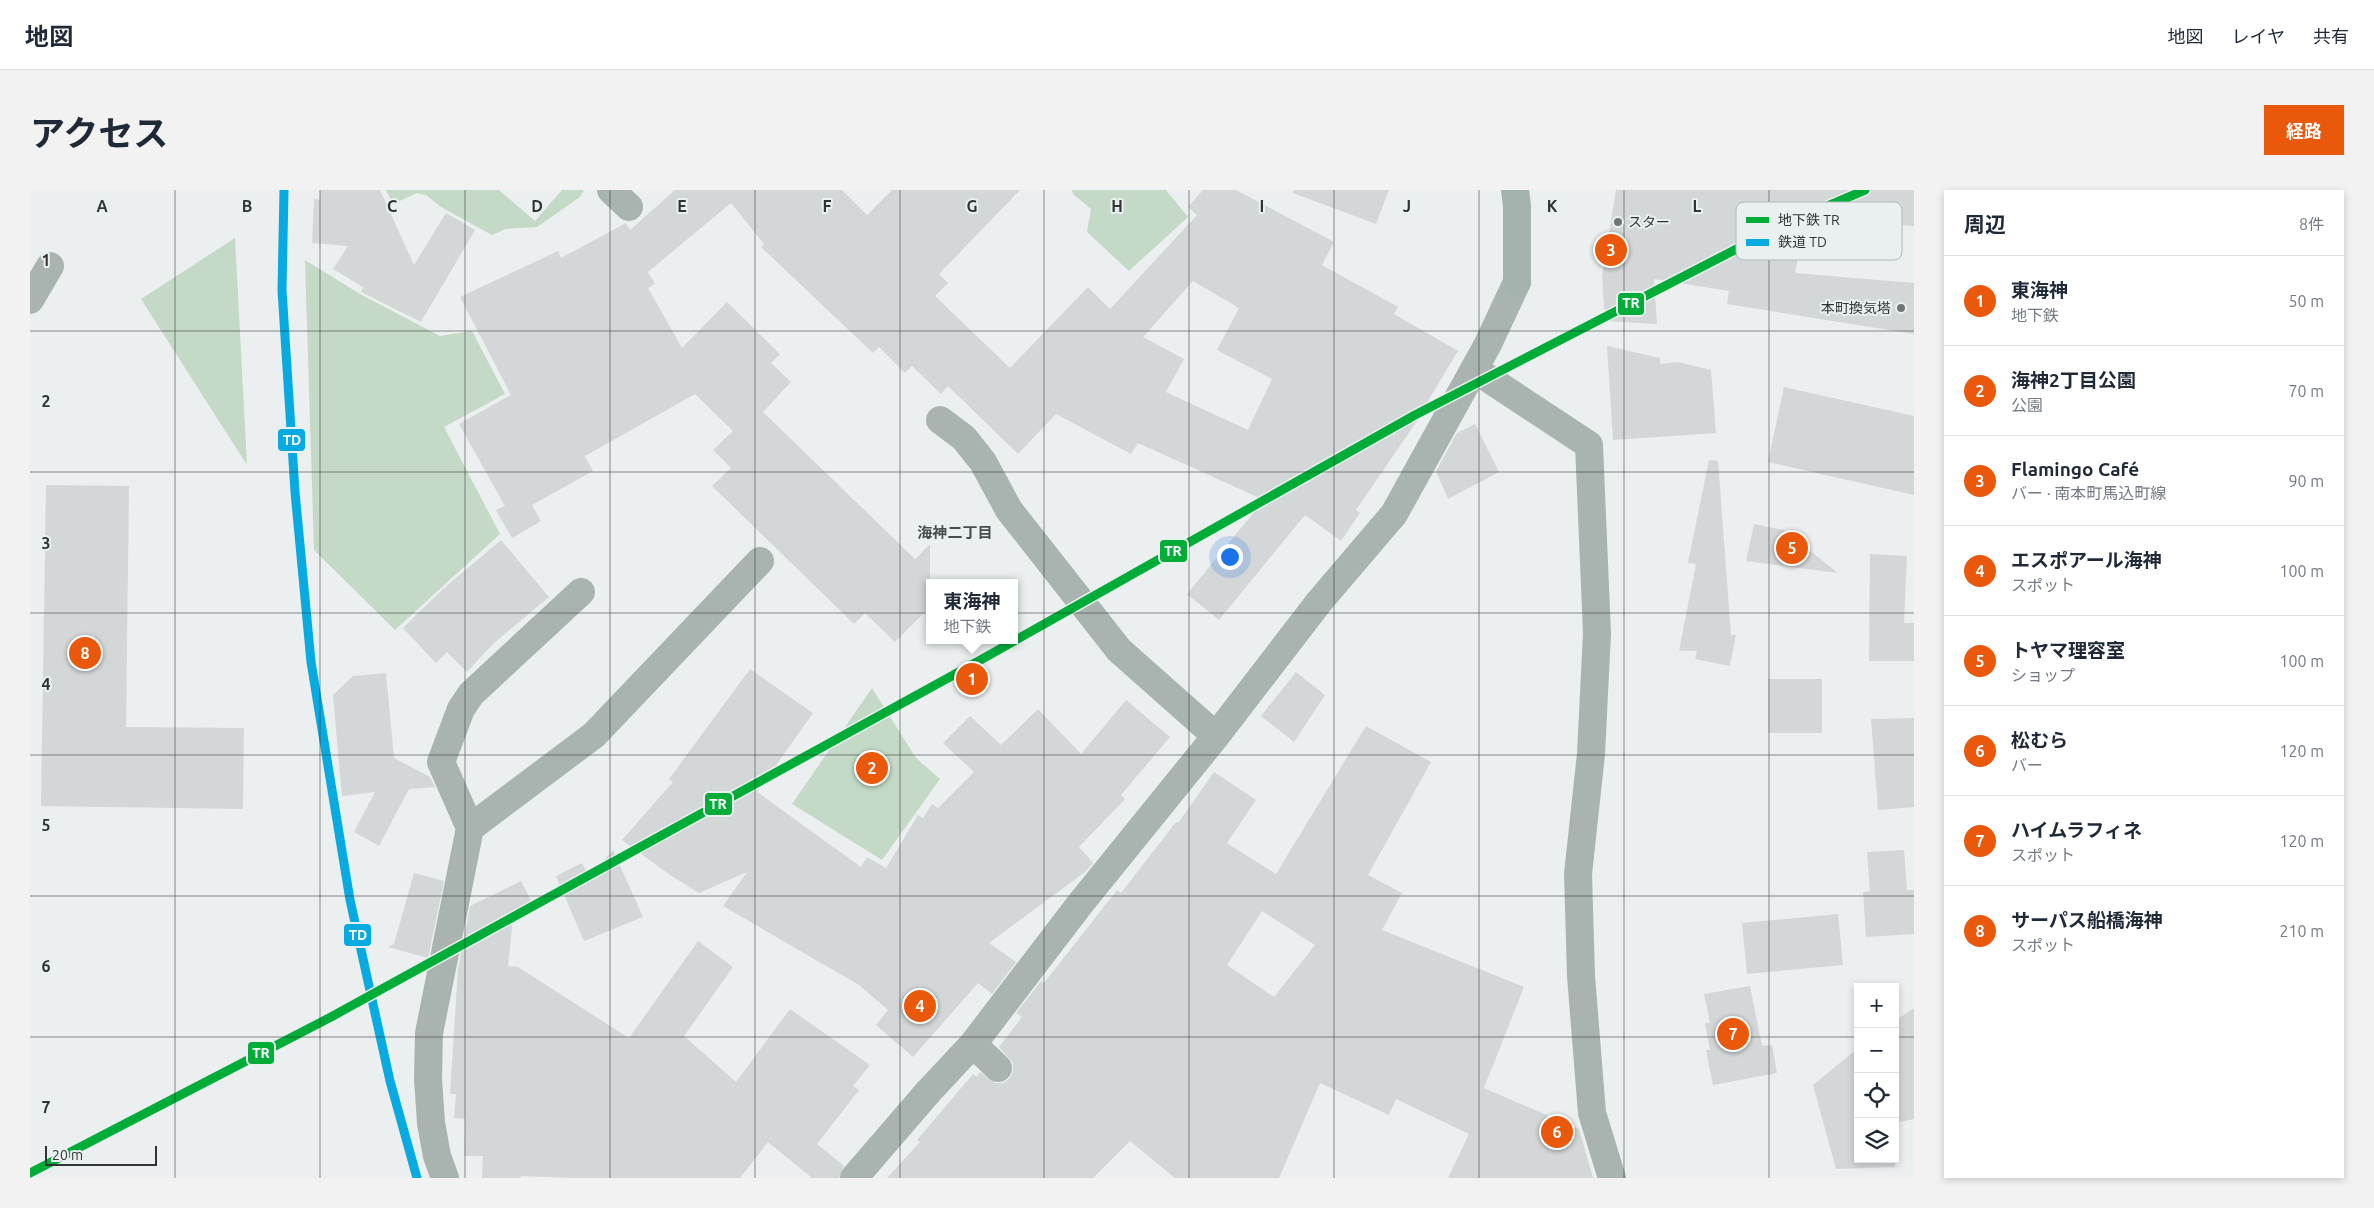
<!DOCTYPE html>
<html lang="ja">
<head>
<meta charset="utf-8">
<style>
	:root { --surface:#fff; --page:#f2f2f3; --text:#1f2937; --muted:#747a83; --line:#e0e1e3; --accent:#ea580c }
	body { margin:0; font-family:Ubuntu,"Noto Sans JP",sans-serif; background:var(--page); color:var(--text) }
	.controls { position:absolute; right:15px; bottom:15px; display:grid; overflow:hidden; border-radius:0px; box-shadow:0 2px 8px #0003 }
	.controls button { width:45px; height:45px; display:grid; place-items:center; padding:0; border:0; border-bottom:1px solid var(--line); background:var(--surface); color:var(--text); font:25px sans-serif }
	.scale { position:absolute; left:15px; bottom:12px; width:112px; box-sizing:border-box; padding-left:5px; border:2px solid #313434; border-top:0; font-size:14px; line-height:18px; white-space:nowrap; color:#313434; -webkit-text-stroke:4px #eaf0f0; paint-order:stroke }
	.you { position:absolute; left:1199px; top:366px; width:18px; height:18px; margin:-12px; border:4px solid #fff; border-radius:50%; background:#1a73e8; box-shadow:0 0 0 8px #1a73e833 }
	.badge { display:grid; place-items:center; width:32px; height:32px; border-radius:50%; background:var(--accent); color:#fff; font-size:16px; font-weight:700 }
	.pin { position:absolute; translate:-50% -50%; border:2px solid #fff; box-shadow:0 1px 5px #0006 }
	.popup { position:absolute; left:896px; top:389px; width:92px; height:65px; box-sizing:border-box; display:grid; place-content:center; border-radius:0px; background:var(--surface); filter:drop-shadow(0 1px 4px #0005); font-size:16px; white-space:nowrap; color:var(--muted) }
	.popup b { font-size:19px; color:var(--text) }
	.popup::after { content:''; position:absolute; left:50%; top:100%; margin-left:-10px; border:10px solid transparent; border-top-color:var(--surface) }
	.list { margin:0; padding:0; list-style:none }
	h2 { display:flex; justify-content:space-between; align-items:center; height:65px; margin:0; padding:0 20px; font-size:21px }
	h2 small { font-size:16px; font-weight:400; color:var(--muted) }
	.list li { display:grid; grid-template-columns:32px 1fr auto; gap:15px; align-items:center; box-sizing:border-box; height:90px; padding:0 20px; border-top:1px solid var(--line) }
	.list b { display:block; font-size:19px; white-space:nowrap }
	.list p { margin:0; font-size:16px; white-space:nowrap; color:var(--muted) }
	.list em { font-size:16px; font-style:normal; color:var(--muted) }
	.icon { flex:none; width:28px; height:28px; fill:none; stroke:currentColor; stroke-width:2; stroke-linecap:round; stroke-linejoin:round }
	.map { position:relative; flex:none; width:1884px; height:988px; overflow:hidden; border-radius:0px }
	header { display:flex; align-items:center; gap:30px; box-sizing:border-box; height:70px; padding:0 25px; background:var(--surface); border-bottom:1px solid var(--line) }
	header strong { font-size:24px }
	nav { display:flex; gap:28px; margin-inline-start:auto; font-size:18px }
	.intro { display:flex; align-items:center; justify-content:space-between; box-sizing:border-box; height:120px; padding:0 30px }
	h1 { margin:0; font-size:35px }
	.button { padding:12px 22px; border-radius:0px; background:var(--accent); color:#fff; font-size:18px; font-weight:700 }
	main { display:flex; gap:30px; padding:0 30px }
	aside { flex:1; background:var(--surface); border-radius:0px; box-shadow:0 2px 8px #0003 }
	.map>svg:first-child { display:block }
</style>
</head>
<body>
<header>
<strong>地図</strong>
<nav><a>地図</a><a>レイヤ</a><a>共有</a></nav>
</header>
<div class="intro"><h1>アクセス</h1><a class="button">経路</a></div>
<main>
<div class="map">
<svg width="1884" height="988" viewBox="0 0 1884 988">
	<rect width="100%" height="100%" fill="#ebefef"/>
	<path fill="#c4dac7" d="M 356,0 L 469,0 L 505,31 L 532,0 L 554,0 L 550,7 L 507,37 L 476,39 L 462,45 L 411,17 L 396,5 L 387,3 L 363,14 Z
		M 1042,0 L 1136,0 L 1158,27 L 1099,81 L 1057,42 L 1061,19 L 1043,4 Z
		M 205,48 L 217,275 L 111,109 Z
		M 275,70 L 330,104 L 410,146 L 442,141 L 475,204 L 414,237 L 470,344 L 365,440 L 284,360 Z
		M 842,498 L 886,568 L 910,589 L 852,670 L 762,614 Z"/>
	<path fill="#d4d7d8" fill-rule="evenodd" d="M 290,0 L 350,0 L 384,75 L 416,23 L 445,40 L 391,132 L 331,102 L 333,97 L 303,79 L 318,56 L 282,53 L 284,9 L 290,10 Z
		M 645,0 L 812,0 L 837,25 L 862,0 L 990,0 L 909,84 L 918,93 L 905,106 L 980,178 L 1058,97 L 1080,119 L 1167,25 L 1158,17 L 1173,0 L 1206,0 L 1304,52 L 1292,75 L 1368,117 L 1364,124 L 1428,161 L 1398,211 L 1400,212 L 1326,320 L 1330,323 L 1311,351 L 1275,325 L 1189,430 L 1157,404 L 1234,310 L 1108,253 L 1101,264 L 1026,224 L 988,264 L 918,196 L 911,204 L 882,176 L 875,183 L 849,157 L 843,163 L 731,57 L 734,54 L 701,13 L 618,82 L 625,94 L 618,98 L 652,158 L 697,112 L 750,164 L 741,173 L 761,192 L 733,222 L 885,369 L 900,354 L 900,417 L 865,452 L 835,423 L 824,434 L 682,296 L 701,278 L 683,260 L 703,241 L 665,204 L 555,266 L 563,281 L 502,315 L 511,331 L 482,348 L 466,320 L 475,316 L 429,234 L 481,205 L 430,107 L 528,61 L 531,68 L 596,33 L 600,40 ZM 1163,91 L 1209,118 L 1187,160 L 1242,189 L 1218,240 L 1136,202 L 1154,169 L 1113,147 Z
		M 1264,0 L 1359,0 L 1346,34 L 1263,3 Z
		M 1586,0 L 1884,0 L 1884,36 L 1776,27 L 1765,83 L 1884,93 L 1884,144 L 1697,114 L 1699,101 L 1624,89 L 1627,134 L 1575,131 L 1572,86 Z
		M 1577,156 L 1630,168 L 1630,174 L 1648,172 L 1681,180 L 1686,243 L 1583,250 Z
		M 1754,197 L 1884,226 L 1884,305 L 1738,272 Z
		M 1445,234 L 1469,282 L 1418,309 L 1406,281 L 1427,243 Z
		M 1679,270 L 1688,271 L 1701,445 L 1706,445 L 1700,476 L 1665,469 L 1667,461 L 1649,461 L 1666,374 L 1658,373 Z
		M 16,295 L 99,296 L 96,537 L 214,538 L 213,619 L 11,616 Z
		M 1724,334 L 1754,340 L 1808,383 L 1716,371 Z
		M 471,350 L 519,407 L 464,453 L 437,482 L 417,462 L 406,473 L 373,438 L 413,399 Z
		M 1840,364 L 1877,366 L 1874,433 L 1884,433 L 1884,471 L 1839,471 Z
		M 720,479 L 783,523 L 727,602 L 831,677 L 837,667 L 856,678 L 888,625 L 893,628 L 902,614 L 908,618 L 944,582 L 913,553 L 940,526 L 971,555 L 1008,519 L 1051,564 L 1096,510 L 1140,547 L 1091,605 L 1095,609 L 1049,657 L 1063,673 L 1055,682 L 959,753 L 986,772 L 962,804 L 948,793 L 883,867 L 846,835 L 858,820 L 829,795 L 693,716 L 717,682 L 669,703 L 640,685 L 592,650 L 643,592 L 639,589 Z
		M 1266,482 L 1295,505 L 1264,552 L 1231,526 Z
		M 356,483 L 364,568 L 400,587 L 405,597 L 379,599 L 349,656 L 324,642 L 345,602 L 312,606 L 303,505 L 323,486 Z
		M 1738,489 L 1792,489 L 1792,543 L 1738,543 Z
		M 1884,528 L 1884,617 L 1848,620 L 1841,529 Z
		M 1336,536 L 1401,572 L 1338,685 L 1372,703 L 1352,740 L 1494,797 L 1454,898 L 1549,939 L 1563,988 L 1418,988 L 1439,944 L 1366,909 L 1359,925 L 1290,893 L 1249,988 L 1145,988 L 1100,951 L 1063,988 L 857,988 L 890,952 L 887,950 L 943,884 L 947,887 L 950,882 L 965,893 L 973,893 L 980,888 L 983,881 L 983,873 L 969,857 L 992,827 L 986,823 L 1011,791 L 1014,793 L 1087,700 L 1091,703 L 1146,632 L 1148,633 L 1184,582 L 1226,610 L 1197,653 L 1246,684 ZM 1232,721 L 1285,755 L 1244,807 L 1197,775 Z
		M 583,660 L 613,727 L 554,751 L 526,686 L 552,673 L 559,687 Z
		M 1874,660 L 1877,700 L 1884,700 L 1884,744 L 1836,747 L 1833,702 L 1840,701 L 1837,662 Z
		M 384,683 L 414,691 L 398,768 L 358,757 L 364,754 Z
		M 491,691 L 504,717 L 483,727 L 478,776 L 488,777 L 599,848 L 668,751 L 703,777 L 654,846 L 706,892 L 760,819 L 840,875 L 823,896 L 829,900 L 787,954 L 814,976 L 809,988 L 782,988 L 738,952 L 710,988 L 542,988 L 491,986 L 491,988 L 452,988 L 453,966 L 434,966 L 435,929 L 424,928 L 426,904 L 420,904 L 428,779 L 440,716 Z
		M 1808,724 L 1813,775 L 1717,784 L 1712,733 Z
		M 1720,796 L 1732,856 L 1742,855 L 1747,883 L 1683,895 L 1676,860 L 1680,860 L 1675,833 L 1680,833 L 1674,804 Z
		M 1884,818 L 1884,929 L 1865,933 L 1865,831 Z
		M 1828,858 L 1828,969 L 1865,969 L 1865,977 L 1806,979 L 1783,895 Z"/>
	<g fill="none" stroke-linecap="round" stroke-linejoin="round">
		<path stroke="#a9b4b0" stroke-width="28" d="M 581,0 L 599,17
			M 0,110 L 20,76
			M 1444,179 L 1559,255 L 1567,443 L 1561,564 L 1548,684 L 1551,786 L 1562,923 L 1582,988
			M 910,230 L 934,248 L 953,272 L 979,320 L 1089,460 L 1186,546
			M 440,638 L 564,545 L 730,371
			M 943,854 L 968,878
			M 415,988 L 407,966 L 401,933 L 398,889 L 399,843 L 440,638 L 411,572 L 431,519 L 441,504 L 551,402
			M 824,988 L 899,901 L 943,854 L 1050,714 L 1186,546 L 1289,412 L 1364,324 L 1458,154 L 1487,92"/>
		<path stroke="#a5b3ae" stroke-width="28" d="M 1485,0 L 1487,16 L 1487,92"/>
		<defs>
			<path id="rail-1" d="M 254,0 L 252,100 L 265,302 L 281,472 L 320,710 L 360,891 L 387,988"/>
		</defs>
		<use href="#rail-1" stroke="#eaf0f0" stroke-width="12"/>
		<use href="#rail-1" stroke="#07aae1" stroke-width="9"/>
		<defs>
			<path id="metro-1" d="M 0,983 L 301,827 L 938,477 L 1385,225 L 1753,35 L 1835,0"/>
		</defs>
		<use href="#metro-1" stroke="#eaf0f0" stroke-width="12"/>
		<use href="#metro-1" stroke="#02ac39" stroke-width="9"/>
	</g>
	<path fill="none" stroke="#313434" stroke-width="1" stroke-opacity="0.55" d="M 145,0 L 145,988M 290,0 L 290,988M 435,0 L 435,988M 580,0 L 580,988M 725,0 L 725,988M 870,0 L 870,988M 1014,0 L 1014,988M 1159,0 L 1159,988M 1304,0 L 1304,988M 1449,0 L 1449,988M 1594,0 L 1594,988M 1739,0 L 1739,988M 0,141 L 1884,141M 0,282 L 1884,282M 0,423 L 1884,423M 0,565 L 1884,565M 0,706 L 1884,706M 0,847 L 1828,847M 1865,847 L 1884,847"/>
	<g fill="#727575" stroke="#eaf0f0" stroke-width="2">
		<circle cx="1588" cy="32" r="5"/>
		<circle cx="1871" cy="118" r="5"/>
	</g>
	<g text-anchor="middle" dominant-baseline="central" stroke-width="4" stroke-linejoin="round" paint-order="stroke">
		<g font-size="14" fill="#313434" stroke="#eaf0f0" text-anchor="start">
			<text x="1598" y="32">スター</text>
			<text x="1861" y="118" text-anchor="end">本町換気塔</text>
		</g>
		<g font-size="15" font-weight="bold" fill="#484d4d" stroke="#eaf0f0">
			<text x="925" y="342">海神二丁目</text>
		</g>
	</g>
	<rect x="1706" y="12" width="166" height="58" rx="8" fill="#eaf0f0" stroke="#b2b8b8" stroke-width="1"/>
	<rect x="1716" y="27" width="23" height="6" fill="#02ac39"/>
	<rect x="1716" y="49" width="23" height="7" fill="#07aae1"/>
	<g font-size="14" fill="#313434">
		<text x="1748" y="35">地下鉄 TR</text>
		<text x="1748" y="57">鉄道 TD</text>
	</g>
	<g font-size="16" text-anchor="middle" font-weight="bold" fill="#313434" stroke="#eaf0f0" stroke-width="4" stroke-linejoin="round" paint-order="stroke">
		<text x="72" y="22">A</text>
		<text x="217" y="22">B</text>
		<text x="362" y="22">C</text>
		<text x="507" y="22">D</text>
		<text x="652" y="22">E</text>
		<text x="797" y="22">F</text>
		<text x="942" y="22">G</text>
		<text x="1087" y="22">H</text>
		<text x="1232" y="22">I</text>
		<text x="1377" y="22">J</text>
		<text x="1522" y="22">K</text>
		<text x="1667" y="22">L</text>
		<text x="16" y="76">1</text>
		<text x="16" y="217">2</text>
		<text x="16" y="359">3</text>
		<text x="16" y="500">4</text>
		<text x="16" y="641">5</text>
		<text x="16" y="782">6</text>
		<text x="16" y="923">7</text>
	</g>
	<g stroke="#eaf0f0" stroke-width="2">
		<rect x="1587" y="102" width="28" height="24" rx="5" fill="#02ac39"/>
		<rect x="247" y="238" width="29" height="24" rx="5" fill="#07aae1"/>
		<rect x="1129" y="349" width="29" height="24" rx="5" fill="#02ac39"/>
		<rect x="674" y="602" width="29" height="24" rx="5" fill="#02ac39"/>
		<rect x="313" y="733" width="29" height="24" rx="5" fill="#07aae1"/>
		<rect x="217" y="851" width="28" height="24" rx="5" fill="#02ac39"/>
	</g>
	<g font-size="14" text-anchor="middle" font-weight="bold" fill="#fff">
		<text x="1601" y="118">TR</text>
		<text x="262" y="255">TD</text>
		<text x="1143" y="366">TR</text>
		<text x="688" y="619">TR</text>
		<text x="328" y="750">TD</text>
		<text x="231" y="868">TR</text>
	</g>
</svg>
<div class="controls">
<button>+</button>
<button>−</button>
<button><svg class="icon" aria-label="locate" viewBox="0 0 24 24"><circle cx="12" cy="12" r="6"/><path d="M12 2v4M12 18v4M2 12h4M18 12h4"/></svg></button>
<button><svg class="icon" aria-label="layers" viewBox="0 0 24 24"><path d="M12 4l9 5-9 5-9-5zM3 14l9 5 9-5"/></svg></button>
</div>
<div class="scale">20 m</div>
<div class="you"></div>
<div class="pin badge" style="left:942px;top:489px">1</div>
<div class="popup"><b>東海神</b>地下鉄</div>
<div class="pin badge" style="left:842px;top:578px">2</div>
<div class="pin badge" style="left:1581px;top:60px">3</div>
<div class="pin badge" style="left:890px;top:816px">4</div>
<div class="pin badge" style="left:1762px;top:358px">5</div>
<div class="pin badge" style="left:1527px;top:942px">6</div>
<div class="pin badge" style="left:1703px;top:844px">7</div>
<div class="pin badge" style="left:55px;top:463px">8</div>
</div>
<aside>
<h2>周辺<small>8件</small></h2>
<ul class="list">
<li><span class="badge">1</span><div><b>東海神</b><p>地下鉄</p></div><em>50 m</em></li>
<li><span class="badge">2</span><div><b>海神2丁目公園</b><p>公園</p></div><em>70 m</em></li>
<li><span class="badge">3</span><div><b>Flamingo Café</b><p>バー · 南本町馬込町線</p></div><em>90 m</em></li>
<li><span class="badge">4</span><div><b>エスポアール海神</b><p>スポット</p></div><em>100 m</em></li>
<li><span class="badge">5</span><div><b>トヤマ理容室</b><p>ショップ</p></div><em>100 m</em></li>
<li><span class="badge">6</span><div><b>松むら</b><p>バー</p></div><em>120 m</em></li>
<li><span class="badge">7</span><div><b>ハイムラフィネ</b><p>スポット</p></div><em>120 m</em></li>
<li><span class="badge">8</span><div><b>サーパス船橋海神</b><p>スポット</p></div><em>210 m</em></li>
</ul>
</aside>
</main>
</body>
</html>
